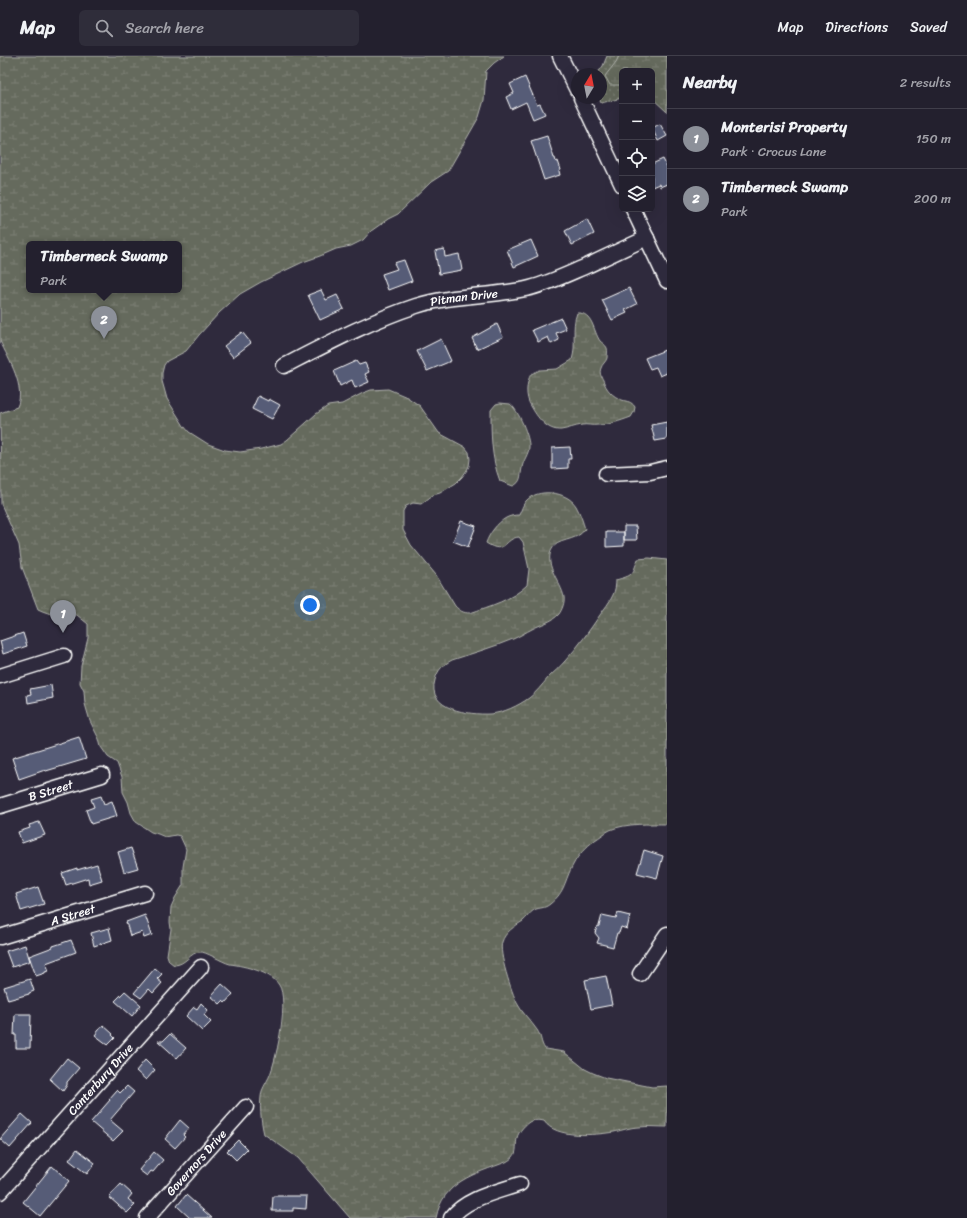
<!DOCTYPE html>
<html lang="en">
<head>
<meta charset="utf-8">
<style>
	:root { --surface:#23202e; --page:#2f2d3a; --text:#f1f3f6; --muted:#a3a3aa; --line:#403e4a; --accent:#8c9099 }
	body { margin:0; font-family:Sriracha,sans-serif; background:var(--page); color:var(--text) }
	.controls { position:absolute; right:12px; top:12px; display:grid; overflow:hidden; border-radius:6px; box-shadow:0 4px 16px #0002 }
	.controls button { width:36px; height:36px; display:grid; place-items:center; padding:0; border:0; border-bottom:1px solid var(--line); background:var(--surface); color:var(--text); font:20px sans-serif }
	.compass { position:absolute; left:571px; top:12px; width:36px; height:36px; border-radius:50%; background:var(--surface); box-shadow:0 4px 16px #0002; rotate:10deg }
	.you { position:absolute; left:310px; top:549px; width:14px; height:14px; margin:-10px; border:3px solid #fff; border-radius:50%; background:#1a73e8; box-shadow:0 0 0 6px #1a73e833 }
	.badge { display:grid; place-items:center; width:26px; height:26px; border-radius:50%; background:var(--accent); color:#fff; font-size:13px; font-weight:700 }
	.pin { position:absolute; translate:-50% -33px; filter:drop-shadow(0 1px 2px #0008) }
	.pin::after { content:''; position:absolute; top:21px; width:14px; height:12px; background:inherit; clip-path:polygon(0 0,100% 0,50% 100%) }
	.popup { position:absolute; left:26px; top:185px; width:156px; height:52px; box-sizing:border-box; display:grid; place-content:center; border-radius:6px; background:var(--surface); filter:drop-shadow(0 1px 3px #0005); font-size:13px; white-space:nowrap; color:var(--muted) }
	.popup b { font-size:15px; color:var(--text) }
	.popup::after { content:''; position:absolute; left:50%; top:100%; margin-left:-8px; border:8px solid transparent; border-top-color:var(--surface) }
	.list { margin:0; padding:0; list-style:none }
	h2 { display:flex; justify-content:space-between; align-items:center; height:52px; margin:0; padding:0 16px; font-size:17px }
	h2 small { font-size:13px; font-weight:400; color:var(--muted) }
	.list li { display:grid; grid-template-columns:26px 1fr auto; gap:12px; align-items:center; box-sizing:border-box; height:60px; padding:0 16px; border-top:1px solid var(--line) }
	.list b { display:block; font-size:15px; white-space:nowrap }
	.list p { margin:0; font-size:13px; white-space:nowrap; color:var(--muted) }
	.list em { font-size:13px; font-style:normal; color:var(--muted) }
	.icon { flex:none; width:22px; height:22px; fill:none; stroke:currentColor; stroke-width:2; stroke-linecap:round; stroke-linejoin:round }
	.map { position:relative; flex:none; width:667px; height:1162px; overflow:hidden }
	header { display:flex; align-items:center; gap:24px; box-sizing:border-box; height:56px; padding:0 20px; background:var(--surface); border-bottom:1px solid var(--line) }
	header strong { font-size:19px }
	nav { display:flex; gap:22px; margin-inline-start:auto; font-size:14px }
	.search { width:280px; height:36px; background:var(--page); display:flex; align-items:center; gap:10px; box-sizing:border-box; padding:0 14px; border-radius:6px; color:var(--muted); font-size:15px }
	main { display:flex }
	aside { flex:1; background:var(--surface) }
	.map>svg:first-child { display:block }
</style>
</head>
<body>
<header>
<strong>Map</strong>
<div class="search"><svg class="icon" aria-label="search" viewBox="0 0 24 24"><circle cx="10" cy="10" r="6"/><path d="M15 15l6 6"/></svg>Search here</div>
<nav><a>Map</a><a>Directions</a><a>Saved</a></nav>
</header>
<main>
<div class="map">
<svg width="667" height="1162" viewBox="0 0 667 1162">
	<defs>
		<pattern id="grass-dots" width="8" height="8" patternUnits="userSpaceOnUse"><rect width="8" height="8" fill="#656a5d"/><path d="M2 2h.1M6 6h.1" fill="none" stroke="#7c8075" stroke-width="1.8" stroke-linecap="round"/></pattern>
		<pattern id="wetland-marsh" width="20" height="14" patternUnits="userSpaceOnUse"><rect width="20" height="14" fill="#656a5d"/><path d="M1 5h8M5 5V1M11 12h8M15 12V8" fill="none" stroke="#7c8075"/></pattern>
	</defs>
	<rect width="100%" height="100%" fill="#2f2a3d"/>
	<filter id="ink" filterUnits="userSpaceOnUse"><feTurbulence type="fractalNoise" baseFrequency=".025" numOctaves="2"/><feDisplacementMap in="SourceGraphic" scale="8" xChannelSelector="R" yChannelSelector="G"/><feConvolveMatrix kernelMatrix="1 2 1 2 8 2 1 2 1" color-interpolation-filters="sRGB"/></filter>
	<g filter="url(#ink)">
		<path fill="url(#grass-dots)" stroke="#b2b4ae" d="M 607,0 L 667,0 L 652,15 L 622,15 L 622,42 L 601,47 L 599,42 L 601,42 L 601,18 L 597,18 L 603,10 Z"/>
		<path fill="url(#wetland-marsh)" stroke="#b2b4ae" fill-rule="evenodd" d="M 0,0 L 504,0 L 494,7 L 486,15 L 484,44 L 479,61 L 448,115 L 431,126 L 398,158 L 388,163 L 371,175 L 363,184 L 351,190 L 336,193 L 320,200 L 303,206 L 261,226 L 240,238 L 219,257 L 199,279 L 186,295 L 167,305 L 164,309 L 162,317 L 162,325 L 167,343 L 184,370 L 189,376 L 208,388 L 225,394 L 240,396 L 261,393 L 281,388 L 287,384 L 316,358 L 328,350 L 342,348 L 363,337 L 371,334 L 388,333 L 407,341 L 420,350 L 439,377 L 465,391 L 469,396 L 470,403 L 469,410 L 467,414 L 462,421 L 456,427 L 440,437 L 433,439 L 421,448 L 413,447 L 406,450 L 403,455 L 403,474 L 411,489 L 436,519 L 455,550 C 460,555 463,557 470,557 C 490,550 512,544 527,529 L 529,513 L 523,486 L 519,481 C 504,482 506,500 486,487 C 489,478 497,467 506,462 C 510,460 514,459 519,459 C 521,455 523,448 526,445 C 537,432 567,435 576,450 C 580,457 583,466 585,473 C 576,487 556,481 551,495 C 545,511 561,526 564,541 C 565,546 562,554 559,558 C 552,566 541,568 532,573 C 526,576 520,580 513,583 C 494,591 473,597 452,604 C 443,609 438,613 435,624 C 426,654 470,659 490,658 C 503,657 518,650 529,642 C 536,637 542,629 548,622 C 553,617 560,611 565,605 C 578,591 589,575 600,559 C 604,553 610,546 613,539 C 615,535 616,529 616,524 C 633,519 632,520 638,503 L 649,502 L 667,504 L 667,768 C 650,768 626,767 610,774 C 604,777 600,781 595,784 C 586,791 578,799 573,809 C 564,825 566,835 550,848 C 544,853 540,851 534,854 C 529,857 527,862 523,865 C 515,870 505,876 502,886 C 498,896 512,937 517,947 C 522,957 531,965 537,974 C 542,981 540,986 545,993 L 564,996 L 585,1013 L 593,1017 L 606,1022 L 652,1031 L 667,1030 L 667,1071 C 658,1071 648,1070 639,1071 C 631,1071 623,1074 614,1076 C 595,1079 556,1083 544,1065 C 540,1064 536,1064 531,1065 C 526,1067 518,1076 517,1082 C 515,1094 519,1099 506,1106 C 475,1118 443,1125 436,1162 L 350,1162 L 298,1102 L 264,1078 C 261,1066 259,1047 262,1035 C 264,1029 269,1023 271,1016 C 277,999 289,944 279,929 C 271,916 245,910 230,908 C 222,906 205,895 200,896 C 190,896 186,909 174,909 L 169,905 L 167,899 L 171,873 L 170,866 L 171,851 L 175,842 L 183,829 L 183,811 L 186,793 L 180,780 L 176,779 L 165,781 L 158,778 L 151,776 L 136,766 L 131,757 L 128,746 L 123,736 L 122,721 L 117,707 L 108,701 L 101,691 L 99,683 L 90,665 L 85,648 L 84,635 L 80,627 L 81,610 L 88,582 L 88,568 L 77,559 C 62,559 52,560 38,553 L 22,511 L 19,489 L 1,448 L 0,357 L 17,351 C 26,331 9,304 0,285 ZM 29,188 L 179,188 L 179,234 L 29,234 Z
			M 619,0 L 667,0 L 667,56 L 652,42 L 652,15 L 622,15 L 622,29 L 610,29 L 605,20 L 616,6 Z
			M 577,257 C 593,256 593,275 600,285 C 602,287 606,289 607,292 C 608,295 607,299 607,302 C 606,306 602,308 601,312 C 599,317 601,320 603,324 C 606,333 612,340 622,344 C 628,346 631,345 635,351 L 634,356 L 631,361 C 620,365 609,369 598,369 C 592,370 587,368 582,369 C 575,370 568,373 561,374 C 547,375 537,361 531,350 C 525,341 526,327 531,318 L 540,314 L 557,313 L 572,304 C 577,288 571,272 577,257 Z
			M 500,347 L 510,348 C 518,353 530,382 529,391 C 529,398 523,404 522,412 C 520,420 522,426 513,430 L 500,425 C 491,402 491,378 491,354 L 496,348 Z"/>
		<path fill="#565c77" stroke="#fff" d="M 525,21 L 537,49 L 540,48 L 545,58 L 533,63 L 526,46 L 511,53 L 506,41 L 514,37 L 510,28 Z
			M 660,68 L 667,80 L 658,85 L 652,72 Z
			M 547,80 L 554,102 L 555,102 L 556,106 L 558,105 L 561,114 L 559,115 L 560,119 L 544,124 L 531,85 Z
			M 663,103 L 667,111 L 667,128 L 660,131 L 659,128 L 652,131 L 652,108 Z
			M 587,163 L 594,178 L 572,189 L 565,175 Z
			M 531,184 L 538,200 L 514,211 L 507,194 Z
			M 444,193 L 445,201 L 459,198 L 462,214 L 439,218 L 435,195 Z
			M 404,204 L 412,225 L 388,234 L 382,218 L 397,213 L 394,207 Z
			M 629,232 L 637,248 L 625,254 L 627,257 L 612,264 L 602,244 Z
			M 321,234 L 326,244 L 337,239 L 344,253 L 320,264 L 308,239 Z
			M 561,262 L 566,273 L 556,277 L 559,284 L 551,288 L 548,281 L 538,286 L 532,274 Z
			M 497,268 L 503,281 L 477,293 L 472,282 Z
			M 242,276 L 251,287 L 233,301 L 224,290 Z
			M 441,283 L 451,305 L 427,315 L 417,295 Z
			M 665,294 L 667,300 L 667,317 L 660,320 L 656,311 L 650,313 L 645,302 Z
			M 356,305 L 359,309 L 365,307 L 369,316 L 365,318 L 369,326 L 355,332 L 352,324 L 340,330 L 334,315 Z
			M 258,340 L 268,345 L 269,343 L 280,349 L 272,363 L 252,353 Z
			M 667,366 L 667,383 L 655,385 L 651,369 Z
			M 570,391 L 571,403 L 568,403 L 568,412 L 552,413 L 552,392 Z
			M 461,465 L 476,470 L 468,491 L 453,485 Z
			M 624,470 L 636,470 L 637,484 L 624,484 Z
			M 606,476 L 624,476 L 624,490 L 606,491 Z
			M 23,577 L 27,590 L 3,598 L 0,585 Z
			M 51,629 L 53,642 L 28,647 L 27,639 L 31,638 L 30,633 Z
			M 79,681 L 86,703 L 46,715 L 45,714 L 19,723 L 12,702 Z
			M 101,740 L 104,748 L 112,745 L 117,760 L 91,768 L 86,754 L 94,751 L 91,743 Z
			M 39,766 L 45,779 L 22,787 L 18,776 L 30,772 L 29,769 Z
			M 131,792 L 138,812 L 124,816 L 118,796 Z
			M 644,794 L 663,800 L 657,822 L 637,817 Z
			M 97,808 L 102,824 L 89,828 L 88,822 L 66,829 L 62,817 L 77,812 L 77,814 Z
			M 38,831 L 44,848 L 21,855 L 16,838 Z
			M 618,857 L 630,860 L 627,873 L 621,871 L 619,877 L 617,877 L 613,891 L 597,887 L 599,882 L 595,877 L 597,871 L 599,870 L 602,859 L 616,862 Z
			M 145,859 L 152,879 L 144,882 L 142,876 L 130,880 L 126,866 Z
			M 109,872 L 112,884 L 94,890 L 91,877 Z
			M 71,884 L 76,896 L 46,907 L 49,915 L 45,916 L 45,917 L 36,920 L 29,900 L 53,891 L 53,890 Z
			M 25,889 L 30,905 L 12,911 L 6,895 Z
			M 155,912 L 162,918 L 157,923 L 162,927 L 153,937 L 149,933 L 141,942 L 134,937 Z
			M 606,920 L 612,949 L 591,953 L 585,924 Z
			M 30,923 L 34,935 L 29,937 L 29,938 L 8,944 L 4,931 Z
			M 222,928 L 233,938 L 225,947 L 223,945 L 220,948 L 211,940 Z
			M 125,935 L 141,949 L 132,960 L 115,945 Z
			M 201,947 L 208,954 L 204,959 L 211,966 L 202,975 L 186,960 L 194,951 L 197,953 Z
			M 15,958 L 31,958 L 30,992 L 16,992 L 16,979 L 14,979 Z
			M 103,969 L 113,978 L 112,979 L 115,982 L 108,989 L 95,979 Z
			M 170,978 L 186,992 L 177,1002 L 158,985 L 163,985 Z
			M 67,1002 L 79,1012 L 67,1026 L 67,1029 L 63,1035 L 50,1023 Z
			M 145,1004 L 155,1014 L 146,1024 L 136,1015 Z
			M 127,1030 L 134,1036 L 110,1064 L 123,1075 L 113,1085 L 91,1066 L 110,1044 L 109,1043 L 117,1034 L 120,1037 Z
			M 22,1058 L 32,1067 L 10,1092 L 0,1083 Z
			M 180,1064 L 189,1072 L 183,1079 L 185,1081 L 175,1092 L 165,1083 Z
			M 238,1084 L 247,1093 L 236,1104 L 227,1095 Z
			M 77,1093 L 95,1107 L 87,1118 L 69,1104 Z
			M 154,1096 L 163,1104 L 153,1116 L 151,1115 L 147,1120 L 139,1114 Z
			M 52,1110 L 69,1125 L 40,1160 L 23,1146 Z
			M 121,1128 L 132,1138 L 128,1143 L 135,1149 L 127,1157 L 109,1141 Z
			M 186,1139 L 212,1162 L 190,1162 L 177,1150 Z
			M 273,1140 L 307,1140 L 306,1153 L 293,1152 L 293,1155 L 272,1155 Z"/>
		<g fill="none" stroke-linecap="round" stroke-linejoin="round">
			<defs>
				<g id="minor">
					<path d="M 560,0 L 577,34"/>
					<path d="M 581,42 L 622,129"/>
					<path d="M 633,153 L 667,225"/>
					<path id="s1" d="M 284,310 C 327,288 370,265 416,250 C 454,238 493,241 530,232 C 550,227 570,217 589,209 C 608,200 627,191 647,182"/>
					<path d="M 606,418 L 650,416 L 667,412"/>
					<path d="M 0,620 L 64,600"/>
					<path id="s2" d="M 0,750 L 102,719"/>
					<path id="s3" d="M 0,881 L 145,837"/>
					<path d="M 640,918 L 667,878"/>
					<path id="s4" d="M 0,1136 L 201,911"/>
					<path id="s5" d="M 147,1162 L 246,1051"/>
					<path d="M 451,1162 C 466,1142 497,1136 520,1128"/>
				</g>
			</defs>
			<use href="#minor" stroke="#fff" stroke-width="17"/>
			<use href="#minor" stroke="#2f2a3d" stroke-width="14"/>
		</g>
	</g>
	<g text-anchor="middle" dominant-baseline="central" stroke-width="4" stroke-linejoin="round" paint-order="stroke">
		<g font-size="12" fill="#fff" stroke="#2f2a3d">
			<text stroke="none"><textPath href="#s1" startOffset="194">Pitman Drive</textPath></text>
			<text stroke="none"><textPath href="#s2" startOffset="53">B Street</textPath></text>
			<text stroke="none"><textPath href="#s3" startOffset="76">A Street</textPath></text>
			<text stroke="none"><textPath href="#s4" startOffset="151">Canterbury Drive</textPath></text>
			<text stroke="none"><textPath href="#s5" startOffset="74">Governors Drive</textPath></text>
		</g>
	</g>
</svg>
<div class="controls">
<button>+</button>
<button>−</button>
<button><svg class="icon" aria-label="locate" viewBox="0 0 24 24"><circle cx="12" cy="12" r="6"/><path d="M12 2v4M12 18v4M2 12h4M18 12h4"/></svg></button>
<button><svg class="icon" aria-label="layers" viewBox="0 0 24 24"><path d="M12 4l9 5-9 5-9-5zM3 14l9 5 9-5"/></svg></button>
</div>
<svg class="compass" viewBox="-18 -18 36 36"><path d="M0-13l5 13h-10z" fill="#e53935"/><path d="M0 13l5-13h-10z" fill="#a3a3aa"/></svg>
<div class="you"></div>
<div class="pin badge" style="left:63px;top:577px">1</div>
<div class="pin badge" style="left:104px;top:283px">2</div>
<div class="popup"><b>Timberneck Swamp</b>Park</div>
</div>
<aside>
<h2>Nearby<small>2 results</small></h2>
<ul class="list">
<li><span class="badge">1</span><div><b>Monterisi Property</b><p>Park · Crocus Lane</p></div><em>150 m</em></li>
<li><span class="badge">2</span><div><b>Timberneck Swamp</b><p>Park</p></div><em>200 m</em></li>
</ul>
</aside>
</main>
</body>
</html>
